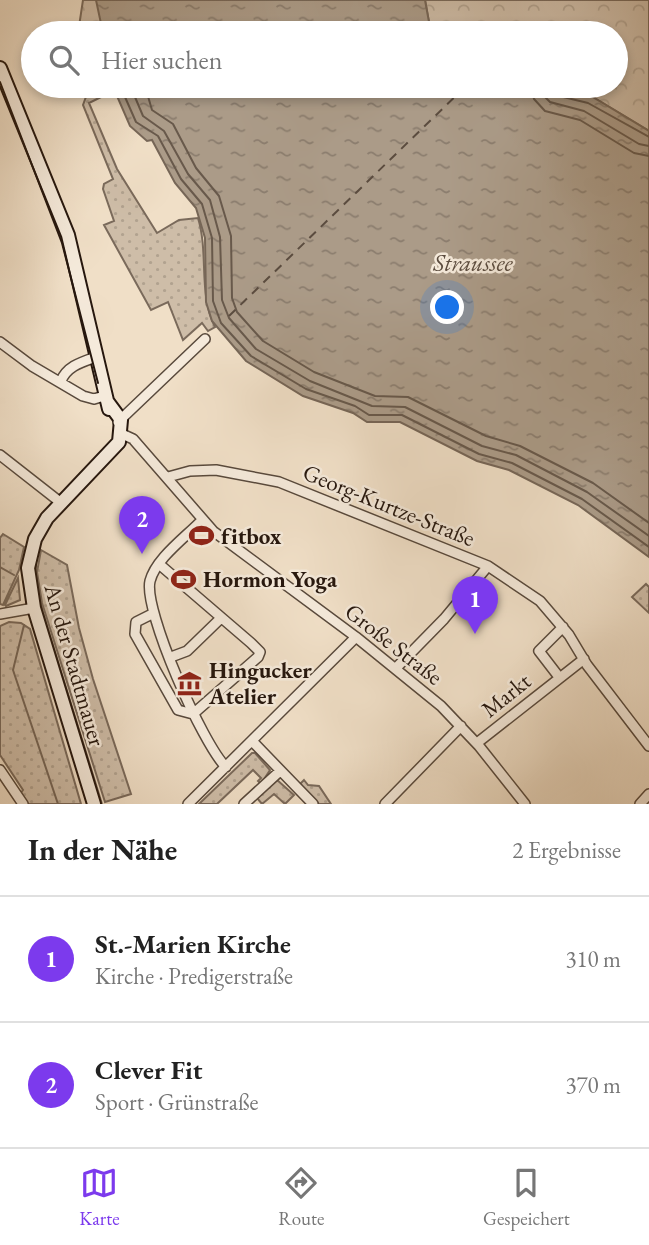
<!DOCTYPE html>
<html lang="de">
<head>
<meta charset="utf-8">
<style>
	:root { --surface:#fff; --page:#f2f2f2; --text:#222; --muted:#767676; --line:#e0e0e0; --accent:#7c3aed }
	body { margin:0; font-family:"EB Garamond",serif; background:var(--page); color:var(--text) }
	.you { position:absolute; left:448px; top:308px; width:24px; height:24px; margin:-18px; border:5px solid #fff; border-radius:50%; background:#1a73e8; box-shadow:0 0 0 10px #1a73e833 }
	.badge { display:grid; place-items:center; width:46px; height:46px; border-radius:50%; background:var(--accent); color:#fff; font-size:23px; font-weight:700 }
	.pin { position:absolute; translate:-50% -58px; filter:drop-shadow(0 2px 4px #0008) }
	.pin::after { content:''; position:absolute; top:37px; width:24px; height:21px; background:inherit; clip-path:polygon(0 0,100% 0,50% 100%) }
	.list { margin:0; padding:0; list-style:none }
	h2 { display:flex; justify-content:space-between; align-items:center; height:91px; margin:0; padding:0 28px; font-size:30px }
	h2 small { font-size:23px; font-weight:400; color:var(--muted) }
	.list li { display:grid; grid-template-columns:46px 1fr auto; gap:21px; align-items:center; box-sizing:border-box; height:126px; padding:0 28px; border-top:2px solid var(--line) }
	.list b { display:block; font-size:26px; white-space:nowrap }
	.list p { margin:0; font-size:23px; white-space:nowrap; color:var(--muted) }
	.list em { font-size:23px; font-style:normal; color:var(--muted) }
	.icon { flex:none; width:38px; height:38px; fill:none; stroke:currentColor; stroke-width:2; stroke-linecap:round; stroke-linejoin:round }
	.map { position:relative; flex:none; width:649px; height:804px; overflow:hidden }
	.search { position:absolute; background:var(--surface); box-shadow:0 4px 10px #0003; left:21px; right:21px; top:21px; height:77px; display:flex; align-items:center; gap:18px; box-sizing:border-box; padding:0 24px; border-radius:38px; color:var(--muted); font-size:26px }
	.sheet { height:343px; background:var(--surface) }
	nav { display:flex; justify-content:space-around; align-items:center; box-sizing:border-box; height:98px; border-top:2px solid var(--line); background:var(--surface); font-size:19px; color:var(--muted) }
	nav a { display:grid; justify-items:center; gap:4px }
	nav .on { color:var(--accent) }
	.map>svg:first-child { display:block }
</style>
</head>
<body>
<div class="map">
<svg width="649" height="804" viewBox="0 0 649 804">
	<defs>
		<pattern id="grass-dots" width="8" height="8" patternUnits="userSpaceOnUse" patternTransform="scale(1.75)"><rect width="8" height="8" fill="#cebda8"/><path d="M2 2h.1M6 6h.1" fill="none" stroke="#b1a28f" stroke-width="1.8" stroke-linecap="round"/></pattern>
		<pattern id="forest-crowns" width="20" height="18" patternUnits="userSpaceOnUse" patternTransform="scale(1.75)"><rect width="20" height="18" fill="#cebda8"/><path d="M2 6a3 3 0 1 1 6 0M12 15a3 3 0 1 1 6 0" fill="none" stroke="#b1a28f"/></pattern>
		<pattern id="water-ripples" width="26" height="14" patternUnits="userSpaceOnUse" patternTransform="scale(1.75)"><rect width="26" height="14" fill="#ab9b88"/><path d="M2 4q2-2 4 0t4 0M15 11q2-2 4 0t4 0" fill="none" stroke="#8b7d6e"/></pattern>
	</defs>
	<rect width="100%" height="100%" fill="#f0dfc7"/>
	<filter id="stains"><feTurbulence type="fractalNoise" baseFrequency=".00286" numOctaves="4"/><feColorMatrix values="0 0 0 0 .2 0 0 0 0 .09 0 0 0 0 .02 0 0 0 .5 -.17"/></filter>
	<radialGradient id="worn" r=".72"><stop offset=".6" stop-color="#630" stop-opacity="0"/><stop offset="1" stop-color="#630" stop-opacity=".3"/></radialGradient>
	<path fill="url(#grass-dots)" stroke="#7a6a5b" stroke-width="2" d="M 90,86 L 96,86 L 103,96 L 89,103 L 117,169 L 157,233 L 179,220 L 198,218 C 209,254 198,294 215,327 L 208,331 L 202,323 L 183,340 L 168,302 L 151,310 L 104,225 L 114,221 L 103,189 L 104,184 L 113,179 L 83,105 Z
		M 3,534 L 24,547 L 19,570 L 3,605 L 0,604 L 0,538 Z
		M 41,550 L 67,565 L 79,628 L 93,679 L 131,794 L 105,802 L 42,603 L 37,572 Z
		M 35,560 L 42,610 L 102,804 L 39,610 L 33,570 Z
		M 18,578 L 20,600 L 6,606 L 5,605 Z
		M 646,584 L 649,587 L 649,613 L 632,597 Z
		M 9,622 L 21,623 L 30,629 L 81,804 L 27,804 L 20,794 L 23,790 L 0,755 L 0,626 Z
		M 252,753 L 255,753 L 270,770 L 261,784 L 258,781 L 261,778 L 253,770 L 217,804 L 199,804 Z
		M 276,779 L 294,795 L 285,804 L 274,794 L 262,804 L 257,798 Z
		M 304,780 L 308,785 L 319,786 L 331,804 L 319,804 L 300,784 Z"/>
	<path fill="url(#forest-crowns)" stroke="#7a6a5b" stroke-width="2" d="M 83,0 L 96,0 L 99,4 L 103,33 L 78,33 Z
		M 425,0 L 649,0 L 649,131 L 591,96 L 542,86 L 616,86 L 616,33 L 431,33 Z"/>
	<path fill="url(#water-ripples)" stroke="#766657" stroke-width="2" d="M 96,0 L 425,0 L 431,33 L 103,33 Z
		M 117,86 L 542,86 L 591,96 L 649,131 L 649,557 L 578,505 L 509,470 L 477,461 L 400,422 L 367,422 L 353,413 L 303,396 L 246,361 L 212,321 L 206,302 L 205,238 L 196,208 L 175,183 L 152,140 L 147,141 L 130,126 L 117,96 Z"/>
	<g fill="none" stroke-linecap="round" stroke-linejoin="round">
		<path stroke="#68594b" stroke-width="2" d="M 125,86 L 125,97 L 136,122 L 158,136 L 181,179 L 202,204 L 212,238 L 213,301 L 221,323 L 251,356 L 306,389 L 355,406 L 369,415 L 402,415 L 479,454 L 512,463 L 582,499 L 649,547
			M 134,86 L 135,97 L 143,116 L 164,131 L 188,174 L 210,200 L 220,237 L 222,300 L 229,318 L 256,349 L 310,381 L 372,406 L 405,407 L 482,446 L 516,455 L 587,492 L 649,536
			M 145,86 L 152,110 L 173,124 L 196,168 L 219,196 L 231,236 L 232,298 L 237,312 L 263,341 L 314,372 L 375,396 L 408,397 L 486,436 L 520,446 L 593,483 L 649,523
			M 531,86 L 534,99 L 545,111 L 580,120 L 634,153 L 649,156
			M 542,86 L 543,95 L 550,102 L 584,111 L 639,144 L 649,146
			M 551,86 L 555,95 L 588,103 L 649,137"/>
		<path stroke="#766657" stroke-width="2" d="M 0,567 L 14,575
			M 24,625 L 13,670 L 58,804"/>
		<path stroke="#5b4c3f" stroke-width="2" stroke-dasharray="9 7" stroke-linecap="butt" d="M 229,316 L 466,86"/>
		<defs>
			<path id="street" d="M 0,342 L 32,366 L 83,396 L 94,399 L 104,396
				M 61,381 C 67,366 82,362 96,357
				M 118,422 L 205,339
				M 122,434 L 133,439 L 213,531 L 356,637 L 441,706 L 479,746 L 525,804
				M 0,455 L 60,502
				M 168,477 L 190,471 L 216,470 L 279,482 L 488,566 L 540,601 L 569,635 L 587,665 L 649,746
				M 202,520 C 186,537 156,558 150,581 C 143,610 203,745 226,767
				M 154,613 L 136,622 L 135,634 L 178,710 L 193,714 L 258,657 L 260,652 L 251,643 L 159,564
				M 0,614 L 34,608
				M 171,657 L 187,651 L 220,619
				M 396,668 L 444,619 L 488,566
				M 559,677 L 539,651 L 563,627
				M 253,742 L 313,804
				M 477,743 L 584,659
				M 0,770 L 23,804
				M 188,804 L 356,637
				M 244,804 L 280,771
				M 385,804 L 461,726
				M 640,804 L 649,794"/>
			<path id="secondary" d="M 0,68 L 68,235 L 109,409
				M 94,804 L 34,608 L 28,568 L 35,539 L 47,518 L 119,442 L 121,420 L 107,401"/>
		</defs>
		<use href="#street" stroke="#58493c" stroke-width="12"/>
		<use href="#secondary" stroke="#26170e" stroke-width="16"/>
		<use href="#street" stroke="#f5eadb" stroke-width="9"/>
		<use href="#secondary" stroke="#f5eadb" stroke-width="12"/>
		<path stroke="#26170e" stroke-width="2" d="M 0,82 L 62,243 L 98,383"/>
	</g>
	<defs>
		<symbol id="stadium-bare" viewBox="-9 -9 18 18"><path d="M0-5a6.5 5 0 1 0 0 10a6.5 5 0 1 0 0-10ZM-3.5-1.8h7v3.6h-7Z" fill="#8f2418" stroke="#f5eadb" stroke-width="2.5" paint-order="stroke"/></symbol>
		<symbol id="museum-bare" viewBox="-9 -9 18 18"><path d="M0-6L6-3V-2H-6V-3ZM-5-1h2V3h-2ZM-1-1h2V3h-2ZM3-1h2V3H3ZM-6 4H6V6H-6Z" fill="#8f2418" stroke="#f5eadb" stroke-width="2.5" paint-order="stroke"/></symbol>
	</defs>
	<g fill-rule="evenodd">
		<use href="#stadium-bare" x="184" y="518" width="35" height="35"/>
		<use href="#stadium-bare" x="166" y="562" width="35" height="35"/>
		<use href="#museum-bare" x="172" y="666" width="35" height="35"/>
	</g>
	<g text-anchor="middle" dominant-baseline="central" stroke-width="5" stroke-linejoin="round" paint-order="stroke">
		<g font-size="23" fill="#26170e" stroke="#f5eadb">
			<text transform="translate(389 505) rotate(22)">Georg-Kurtze-Straße</text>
			<text transform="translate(394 644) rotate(38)">Große Straße</text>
			<text transform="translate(75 665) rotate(74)">An der Stadtmauer</text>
			<text transform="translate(506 695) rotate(-39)">Markt</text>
		</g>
		<g font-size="23" font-weight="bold" fill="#26170e" stroke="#f5eadb" text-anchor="start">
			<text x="221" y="536">fitbox</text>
			<text x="203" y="579">Hormon Yoga</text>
			<text x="209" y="670">Hingucker<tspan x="209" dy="26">Atelier</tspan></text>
		</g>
		<g font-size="24" font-style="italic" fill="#5b4c3f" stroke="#f5eadb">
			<text x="473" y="262">Straussee</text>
		</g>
	</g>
	<rect width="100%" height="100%" filter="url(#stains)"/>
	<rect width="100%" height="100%" fill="url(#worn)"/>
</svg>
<div class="you"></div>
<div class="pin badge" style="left:475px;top:634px">1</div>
<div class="pin badge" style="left:142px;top:554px">2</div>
<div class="search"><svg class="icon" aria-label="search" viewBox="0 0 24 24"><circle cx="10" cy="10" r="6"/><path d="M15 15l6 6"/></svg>Hier suchen</div>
</div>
<section class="sheet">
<h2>In der Nähe<small>2 Ergebnisse</small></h2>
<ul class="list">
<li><span class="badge">1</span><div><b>St.-Marien Kirche</b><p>Kirche · Predigerstraße</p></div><em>310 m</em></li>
<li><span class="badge">2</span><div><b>Clever Fit</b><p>Sport · Grünstraße</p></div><em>370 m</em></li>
</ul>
</section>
<nav>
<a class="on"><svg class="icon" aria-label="map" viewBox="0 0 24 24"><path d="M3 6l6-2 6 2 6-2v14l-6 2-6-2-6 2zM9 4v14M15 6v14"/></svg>Karte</a>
<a><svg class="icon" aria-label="directions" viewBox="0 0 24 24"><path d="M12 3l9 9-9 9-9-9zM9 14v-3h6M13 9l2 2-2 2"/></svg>Route</a>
<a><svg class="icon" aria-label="saved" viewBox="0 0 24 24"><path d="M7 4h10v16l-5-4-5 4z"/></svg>Gespeichert</a>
</nav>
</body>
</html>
